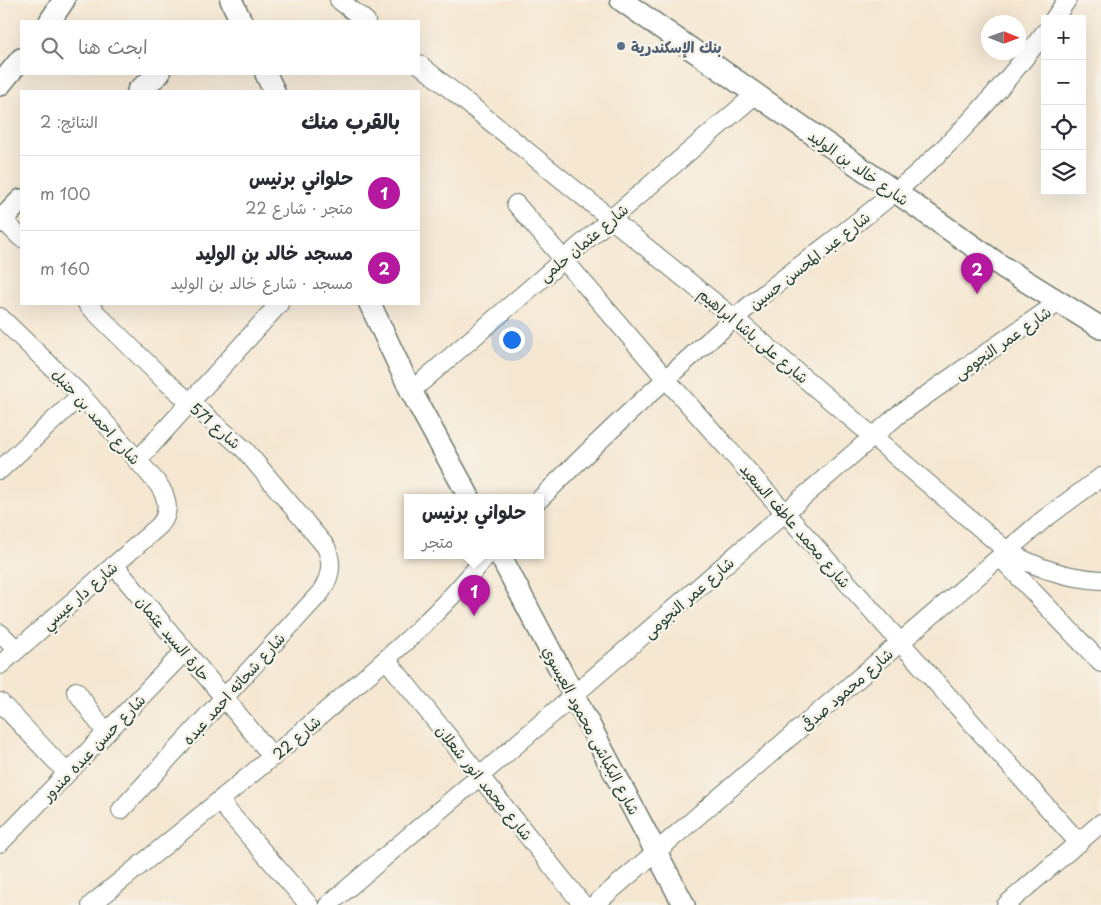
<!DOCTYPE html>
<html lang="ar">
<head>
<meta charset="utf-8">
<style>
	:root { --surface:#fff; --page:#f2f2f3; --text:#2b2b33; --muted:#7c7c81; --line:#e1e1e2; --accent:#b5179e }
	body { margin:0; font-family:"Playpen Sans","Playpen Sans Arabic",sans-serif; background:var(--page); color:var(--text); direction:rtl }
	.controls { position:absolute; right:15px; top:15px; display:grid; overflow:hidden; border-radius:0px; box-shadow:0 5px 20px #0002 }
	.controls button { width:45px; height:45px; display:grid; place-items:center; padding:0; border:0; border-bottom:1px solid var(--line); background:var(--surface); color:var(--text); font:25px sans-serif }
	.compass { position:absolute; left:981px; top:15px; width:45px; height:45px; border-radius:50%; background:var(--surface); box-shadow:0 5px 20px #0002; rotate:91deg }
	.you { position:absolute; left:511px; top:339px; width:18px; height:18px; margin:-12px; border:4px solid #fff; border-radius:50%; background:#1a73e8; box-shadow:0 0 0 8px #1a73e833 }
	.badge { display:grid; place-items:center; width:32px; height:32px; border-radius:50%; background:var(--accent); color:#fff; font-size:16px; font-weight:700 }
	.pin { position:absolute; translate:-50% -41px; filter:drop-shadow(0 1px 2px #0008) }
	.pin::after { content:''; position:absolute; top:26px; width:18px; height:15px; background:inherit; clip-path:polygon(0 0,100% 0,50% 100%) }
	.popup { position:absolute; left:404px; top:494px; width:140px; height:65px; box-sizing:border-box; display:grid; place-content:center; border-radius:0px; background:var(--surface); filter:drop-shadow(0 1px 4px #0005); font-size:16px; white-space:nowrap; color:var(--muted) }
	.popup b { font-size:19px; color:var(--text) }
	.popup::after { content:''; position:absolute; left:50%; top:100%; margin-left:-10px; border:10px solid transparent; border-top-color:var(--surface) }
	.list { margin:0; padding:0; list-style:none }
	h2 { display:flex; justify-content:space-between; align-items:center; height:65px; margin:0; padding:0 20px; font-size:21px }
	h2 small { font-size:16px; font-weight:400; color:var(--muted) }
	.list li { display:grid; grid-template-columns:32px 1fr auto; gap:15px; align-items:center; box-sizing:border-box; height:75px; padding:0 20px; border-top:1px solid var(--line) }
	.list b { display:block; font-size:19px; white-space:nowrap }
	.list p { margin:0; font-size:16px; white-space:nowrap; color:var(--muted) }
	.list em { font-size:16px; font-style:normal; color:var(--muted) }
	.icon { flex:none; width:28px; height:28px; fill:none; stroke:currentColor; stroke-width:2; stroke-linecap:round; stroke-linejoin:round }
	.map { position:relative; flex:none; width:1101px; height:905px; overflow:hidden; direction:ltr }
	.search { position:absolute; background:var(--surface); box-shadow:0 5px 20px #0002; left:20px; top:20px; width:400px; height:55px; display:flex; align-items:center; gap:12px; box-sizing:border-box; padding:0 18px; border-radius:0px; color:var(--muted); font-size:19px }
	.panel { position:absolute; background:var(--surface); box-shadow:0 5px 20px #0002; left:20px; top:90px; width:400px; height:215px; border-radius:0px; direction:rtl }
	.map>svg:first-child { display:block }
</style>
</head>
<body>
<div class="map">
<svg width="1101" height="905" viewBox="0 0 1101 905">
	<rect width="100%" height="100%" fill="#f7f3e8"/>
	<filter id="ink" filterUnits="userSpaceOnUse"><feTurbulence type="fractalNoise" baseFrequency=".02" numOctaves="2"/><feDisplacementMap in="SourceGraphic" scale="10" xChannelSelector="R" yChannelSelector="G"/><feConvolveMatrix kernelMatrix="1 2 1 2 8 2 1 2 1" color-interpolation-filters="sRGB"/></filter>
	<filter id="wash" filterUnits="userSpaceOnUse"><feTurbulence type="fractalNoise" baseFrequency=".0096" numOctaves="4" result="noise"/><feDisplacementMap in="SourceGraphic" scale="20" xChannelSelector="R" yChannelSelector="G"/><feGaussianBlur stdDeviation="1.12" result="paint"/><feColorMatrix in="noise" values="0 0 0 0 0 0 0 0 0 0 0 0 0 0 0 0 0 1.4 0 .05"/><feComposite in="paint" operator="in"/></filter>
	<g filter="url(#wash)">
		<rect width="100%" height="100%" fill="#f5e7d2"/>
	</g>
	<g filter="url(#ink)">
		<g fill="none" stroke-linecap="round" stroke-linejoin="round">
			<defs>
				<path id="minor" d="M 339,0 L 366,21
					M 1054,19 L 1067,0
					M 419,64 L 735,319 L 1007,551 C 1036,568 1067,578 1101,580
					M 516,204 L 666,379 L 1079,843
					M 2,219 L 21,238
					M 87,304 L 162,378 L 245,450 L 326,547 C 333,564 331,576 321,592 L 121,810
					M 0,317 L 81,395 L 158,484 C 168,498 171,513 159,526 L 0,665
					M 411,391 L 756,94
					M 137,461 L 279,304
					M 0,470 L 81,395
					M 540,499 C 607,432 677,367 749,306 C 796,267 847,232 895,192 C 952,146 1000,90 1045,32
					M 1000,557 L 1101,663
					M 114,565 L 273,757
					M 0,633 L 17,650
					M 386,659 L 583,905
					M 76,691 L 106,733
					M 0,702 L 67,773
					M 219,801 L 309,905
					M 0,843 L 185,651
					M 91,905 C 170,841 250,777 327,710 C 383,662 441,614 487,555
					M 328,905 L 480,776 L 898,415 L 1059,302
					M 594,905 L 1043,520 L 1101,477
					M 1006,905 L 1101,823"/>
				<path id="tertiary" d="M 231,0 L 241,21
					M 621,0 L 1003,267 L 1101,328
					M 50,21 L 64,0
					M 266,74 L 274,91
					M 0,85 L 21,59
					M 138,91 L 159,74
					M 0,222 L 21,200
					M 370,304 L 411,391 L 469,497
					M 500,555 L 684,905"/>
			</defs>
			<use href="#minor" stroke="#6a786b" stroke-width="20"/>
			<use href="#tertiary" stroke="#6a786b" stroke-width="24"/>
			<use href="#minor" stroke="#fff" stroke-width="18"/>
			<use href="#tertiary" stroke="#fff" stroke-width="21"/>
		</g>
	</g>
	<circle fill="#5c6f8a" stroke="#f7f3e8" stroke-width="2" cx="621" cy="46" r="5"/>
	<g text-anchor="middle" dominant-baseline="central" stroke-width="5" stroke-linejoin="round" paint-order="stroke">
		<g font-size="15" font-weight="bold" fill="#4e5e75" stroke="#f7f3e8" text-anchor="start">
			<text x="631" y="46">بنك الإسكندرية</text>
		</g>
		<g font-size="15" fill="#1f3d34" stroke="#f7f3e8">
			<text transform="translate(859 167) rotate(35)">شارع خالد بن الوليد</text>
			<text transform="translate(583 242) rotate(-40)">شارع عثمان حلمى</text>
			<text transform="translate(809 260) rotate(-38)">شارع عبد المحسن حسين</text>
			<text transform="translate(754 335) rotate(40)">شارع على باشا ابراهيم</text>
			<text transform="translate(1002 342) rotate(-35)">شارع عمر النجومى</text>
			<text transform="translate(97 416) rotate(48)">شارع احمد بن حنبل</text>
			<text transform="translate(216 425) rotate(41)">شارع 571</text>
			<text transform="translate(796 525) rotate(49)">شارع محمد عاطف السعيد</text>
			<text transform="translate(79 595) rotate(-41)">شارع دار عيسي</text>
			<text transform="translate(688 597) rotate(-41)">شارع عمر النجومى</text>
			<text transform="translate(174 638) rotate(50)">حارة السيد عثمان</text>
			<text transform="translate(233 688) rotate(-48)">شارع شحاته احمد عبده</text>
			<text transform="translate(846 689) rotate(-41)">شارع محمود صدقى</text>
			<text transform="translate(592 730) rotate(62)">شارع البكباشى محمود العيسوي</text>
			<text transform="translate(296 737) rotate(-41)">شارع 22</text>
			<text transform="translate(93 747) rotate(-46)">شارع حسن عبده مندور</text>
			<text transform="translate(485 782) rotate(51)">شارع محمد انور شعلان</text>
		</g>
	</g>
</svg>
<div class="controls">
<button>+</button>
<button>−</button>
<button><svg class="icon" aria-label="locate" viewBox="0 0 24 24"><circle cx="12" cy="12" r="6"/><path d="M12 2v4M12 18v4M2 12h4M18 12h4"/></svg></button>
<button><svg class="icon" aria-label="layers" viewBox="0 0 24 24"><path d="M12 4l9 5-9 5-9-5zM3 14l9 5 9-5"/></svg></button>
</div>
<svg class="compass" viewBox="-18 -18 36 36"><path d="M0-13l5 13h-10z" fill="#e53935"/><path d="M0 13l5-13h-10z" fill="#7c7c81"/></svg>
<div class="you"></div>
<div class="pin badge" style="left:474px;top:616px">1</div>
<div class="popup"><b>حلواني برنيس</b>متجر</div>
<div class="pin badge" style="left:977px;top:294px">2</div>
<div class="search"><svg class="icon" aria-label="search" viewBox="0 0 24 24"><circle cx="10" cy="10" r="6"/><path d="M15 15l6 6"/></svg>ابحث هنا</div>
<section class="panel">
<h2>بالقرب منك<small>النتائج: 2</small></h2>
<ul class="list">
<li><span class="badge">1</span><div><b>حلواني برنيس</b><p>متجر · شارع 22</p></div><em>100 m</em></li>
<li><span class="badge">2</span><div><b>مسجد خالد بن الوليد</b><p>مسجد · شارع خالد بن الوليد</p></div><em>160 m</em></li>
</ul>
</section>
</div>
</body>
</html>
